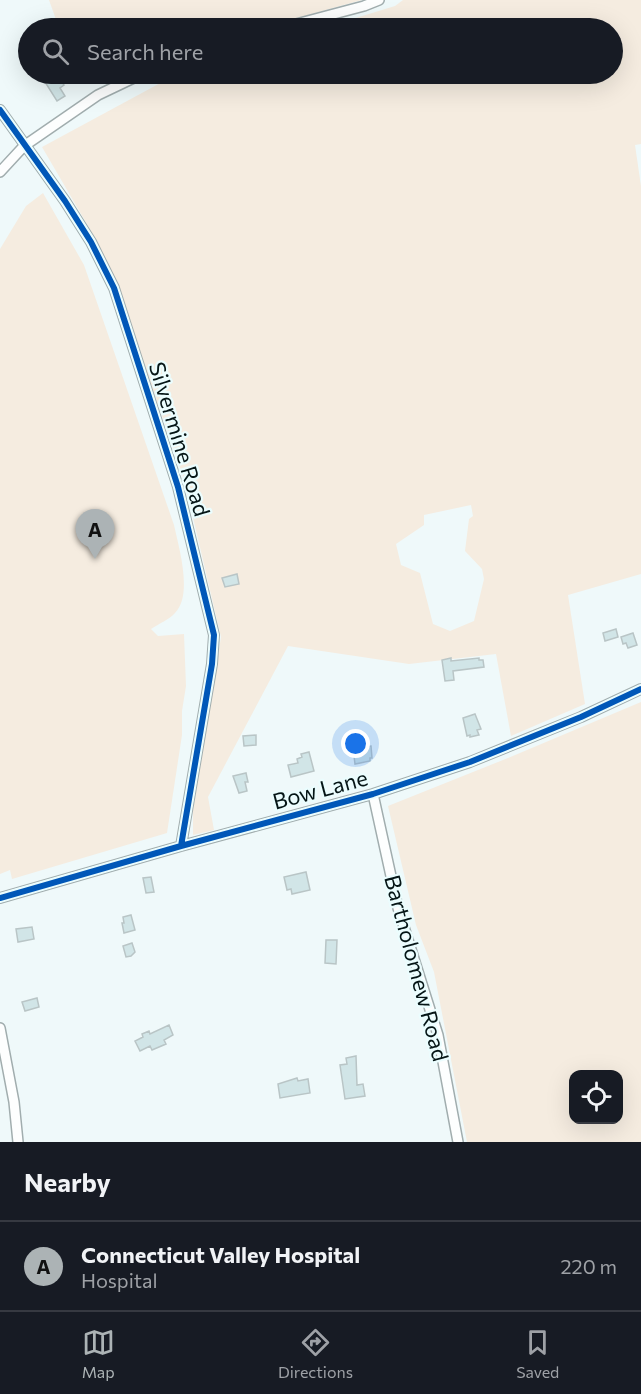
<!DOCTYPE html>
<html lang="en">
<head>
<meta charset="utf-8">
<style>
	:root { --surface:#171b24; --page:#242831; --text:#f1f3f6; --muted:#9ea1a6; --line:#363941; --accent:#acb3b5 }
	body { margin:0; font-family:Commissioner,sans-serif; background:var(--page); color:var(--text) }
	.controls { position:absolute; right:18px; bottom:18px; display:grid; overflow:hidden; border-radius:12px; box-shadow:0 6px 24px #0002 }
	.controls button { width:54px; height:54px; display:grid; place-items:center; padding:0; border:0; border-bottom:2px solid var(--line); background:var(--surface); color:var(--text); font:30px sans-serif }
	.you { position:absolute; left:356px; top:744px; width:21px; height:21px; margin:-15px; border:4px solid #fff; border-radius:50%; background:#1a73e8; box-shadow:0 0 0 9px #1a73e833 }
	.badge { display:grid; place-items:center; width:39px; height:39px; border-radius:50%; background:var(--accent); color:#111; font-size:20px; font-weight:700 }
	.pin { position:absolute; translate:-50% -50px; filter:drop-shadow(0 2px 3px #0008) }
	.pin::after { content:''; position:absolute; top:32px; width:21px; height:18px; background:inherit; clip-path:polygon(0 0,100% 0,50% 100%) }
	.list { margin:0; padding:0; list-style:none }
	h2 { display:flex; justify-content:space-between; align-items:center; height:78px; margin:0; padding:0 24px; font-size:26px }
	h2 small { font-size:20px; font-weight:400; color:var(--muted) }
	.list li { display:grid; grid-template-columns:39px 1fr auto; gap:18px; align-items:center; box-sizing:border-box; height:90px; padding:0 24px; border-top:2px solid var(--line) }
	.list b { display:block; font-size:22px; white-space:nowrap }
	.list p { margin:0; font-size:20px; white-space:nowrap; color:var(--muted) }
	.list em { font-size:20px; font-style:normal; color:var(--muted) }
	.icon { flex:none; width:33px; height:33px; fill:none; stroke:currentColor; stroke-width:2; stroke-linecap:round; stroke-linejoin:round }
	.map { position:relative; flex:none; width:641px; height:1142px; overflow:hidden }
	.search { position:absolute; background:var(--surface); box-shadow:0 6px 24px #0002; left:18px; right:18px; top:18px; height:66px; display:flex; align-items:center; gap:15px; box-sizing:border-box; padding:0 21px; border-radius:33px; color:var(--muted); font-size:22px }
	.sheet { height:168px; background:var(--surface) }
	nav { display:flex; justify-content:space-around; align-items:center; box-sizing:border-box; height:84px; border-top:2px solid var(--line); background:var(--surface); font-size:16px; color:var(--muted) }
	nav a { display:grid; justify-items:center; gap:3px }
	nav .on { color:var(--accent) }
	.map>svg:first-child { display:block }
</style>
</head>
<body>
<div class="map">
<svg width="641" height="1142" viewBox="0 0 641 1142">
	<rect width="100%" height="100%" fill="#eff9fa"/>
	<path fill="#f5ece0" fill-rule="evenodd" d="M 49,0 L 362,0 L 261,28 L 59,28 Z
		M 403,0 L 641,0 L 641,144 L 635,145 L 641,186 L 641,574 L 568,595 L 585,704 L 511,736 L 496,654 L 409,664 L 288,646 L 208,797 L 214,830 L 193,835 L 193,811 L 221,637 L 184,479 L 137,344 L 98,243 L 42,147 L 177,74 L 612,74 L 612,28 L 323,28 L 395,6 ZM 471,505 L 473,516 L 469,519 L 465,551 L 482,569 L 484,579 L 474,621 L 450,631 L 433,624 L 420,573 L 401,565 L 396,544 L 424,525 L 424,515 Z
		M 43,193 L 84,265 L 174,525 C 179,548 193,595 175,613 C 169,620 158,624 151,629 L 158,636 L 184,634 L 186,686 L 182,711 L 182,735 L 167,833 L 12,879 L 10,870 L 0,874 L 0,249 L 26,206 Z
		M 641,702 L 641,1142 L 467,1142 L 434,972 L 416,925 L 388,806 L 508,758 ZM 574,1074 L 618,1074 L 618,1120 L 574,1120 Z"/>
	<path fill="#d1e5e7" stroke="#b9c5c6" stroke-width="1.5" d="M 57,74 L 64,85 L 60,88 L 65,96 L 57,101 L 45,82 Z
		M 237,574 L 239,584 L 225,587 L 222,578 Z
		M 616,629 L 618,637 L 605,641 L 603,633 Z
		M 633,633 L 637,645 L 628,648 L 626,643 L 623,644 L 621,637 Z
		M 451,658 L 451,661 L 479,658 L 479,660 L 483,660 L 484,667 L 453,671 L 454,680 L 445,681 L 442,660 Z
		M 475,714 L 481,729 L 477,730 L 479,735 L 470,737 L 470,735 L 467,736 L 463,718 Z
		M 256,735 L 256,745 L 244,746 L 243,736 Z
		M 371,746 L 372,758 L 370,758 L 370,761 L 355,764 L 353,748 Z
		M 309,752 L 314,771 L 291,777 L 288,765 L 298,763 L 297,759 L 302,757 L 301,754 Z
		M 246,773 L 248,782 L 245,782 L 247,791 L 239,793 L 233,776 Z
		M 306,872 L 310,890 L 292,894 L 291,889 L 287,890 L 284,877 Z
		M 151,877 L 154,892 L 146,893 L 143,878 Z
		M 131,915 L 135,930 L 124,933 L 122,923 L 124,923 L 123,917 Z
		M 32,927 L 34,939 L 18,942 L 16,929 Z
		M 326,940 L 337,940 L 336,964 L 325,963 Z
		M 132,943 L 135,952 L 131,956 L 126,957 L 123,946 Z
		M 37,998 L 39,1007 L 25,1011 L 22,1002 Z
		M 169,1025 L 173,1035 L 164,1040 L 166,1044 L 152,1050 L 150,1046 L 140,1051 L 135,1041 L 143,1037 L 142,1034 L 149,1031 L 150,1034 Z
		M 356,1056 L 357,1085 L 363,1084 L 365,1096 L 345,1099 L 340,1065 L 347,1064 L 346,1058 Z
		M 297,1078 L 298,1081 L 308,1079 L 310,1093 L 280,1098 L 278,1084 Z"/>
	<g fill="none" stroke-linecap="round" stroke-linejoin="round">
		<defs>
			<path id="minor" d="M 281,28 L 364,6 L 379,0
				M 0,110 L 65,201 L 91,242 L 114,288 L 178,487 L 214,635 L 212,664 L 181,846
				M 0,172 L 24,146 L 98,95 L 142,74
				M 373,794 L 398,908 L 438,1035 L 458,1142
				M 0,898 L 181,846 L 373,794 L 470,762 L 581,717 L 641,689
				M 0,1028 L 14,1102 L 18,1142"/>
		</defs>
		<use href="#minor" stroke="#a1adae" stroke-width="12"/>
		<use href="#minor" stroke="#fdfefe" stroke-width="9"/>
		<defs>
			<path id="cycleway" d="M 0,110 L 65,201 L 91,242 L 114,288 L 178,487 L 214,635 L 212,664 L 181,846
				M 0,898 L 181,846 L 373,794 L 470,762 L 581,717 L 641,689"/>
		</defs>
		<use href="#cycleway" stroke="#ebfdfe" stroke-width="10"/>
		<use href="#cycleway" stroke="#0057b8" stroke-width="6"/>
	</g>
	<g text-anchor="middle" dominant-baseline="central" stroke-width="4.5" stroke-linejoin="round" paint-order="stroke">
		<g font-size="22" fill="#051516" stroke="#ebfdfe">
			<text transform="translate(180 439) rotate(73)">Silvermine Road</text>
			<text transform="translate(320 789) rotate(-15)">Bow Lane</text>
			<text transform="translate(417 968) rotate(75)">Bartholomew Road</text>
		</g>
	</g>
</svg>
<div class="controls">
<button><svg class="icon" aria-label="locate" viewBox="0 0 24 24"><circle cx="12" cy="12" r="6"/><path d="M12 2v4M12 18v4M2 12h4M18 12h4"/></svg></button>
</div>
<div class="you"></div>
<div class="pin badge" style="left:95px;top:559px">A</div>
<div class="search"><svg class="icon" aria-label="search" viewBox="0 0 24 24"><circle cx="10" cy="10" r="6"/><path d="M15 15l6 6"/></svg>Search here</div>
</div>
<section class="sheet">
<h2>Nearby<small></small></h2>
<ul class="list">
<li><span class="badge">A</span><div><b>Connecticut Valley Hospital</b><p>Hospital</p></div><em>220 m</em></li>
</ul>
</section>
<nav>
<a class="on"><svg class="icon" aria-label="map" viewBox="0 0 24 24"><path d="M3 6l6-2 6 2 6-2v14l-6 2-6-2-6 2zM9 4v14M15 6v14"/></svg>Map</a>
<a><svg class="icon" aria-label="directions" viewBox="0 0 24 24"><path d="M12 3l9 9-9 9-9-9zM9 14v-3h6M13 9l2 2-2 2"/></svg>Directions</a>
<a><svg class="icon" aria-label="saved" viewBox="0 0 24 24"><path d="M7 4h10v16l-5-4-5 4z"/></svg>Saved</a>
</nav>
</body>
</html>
